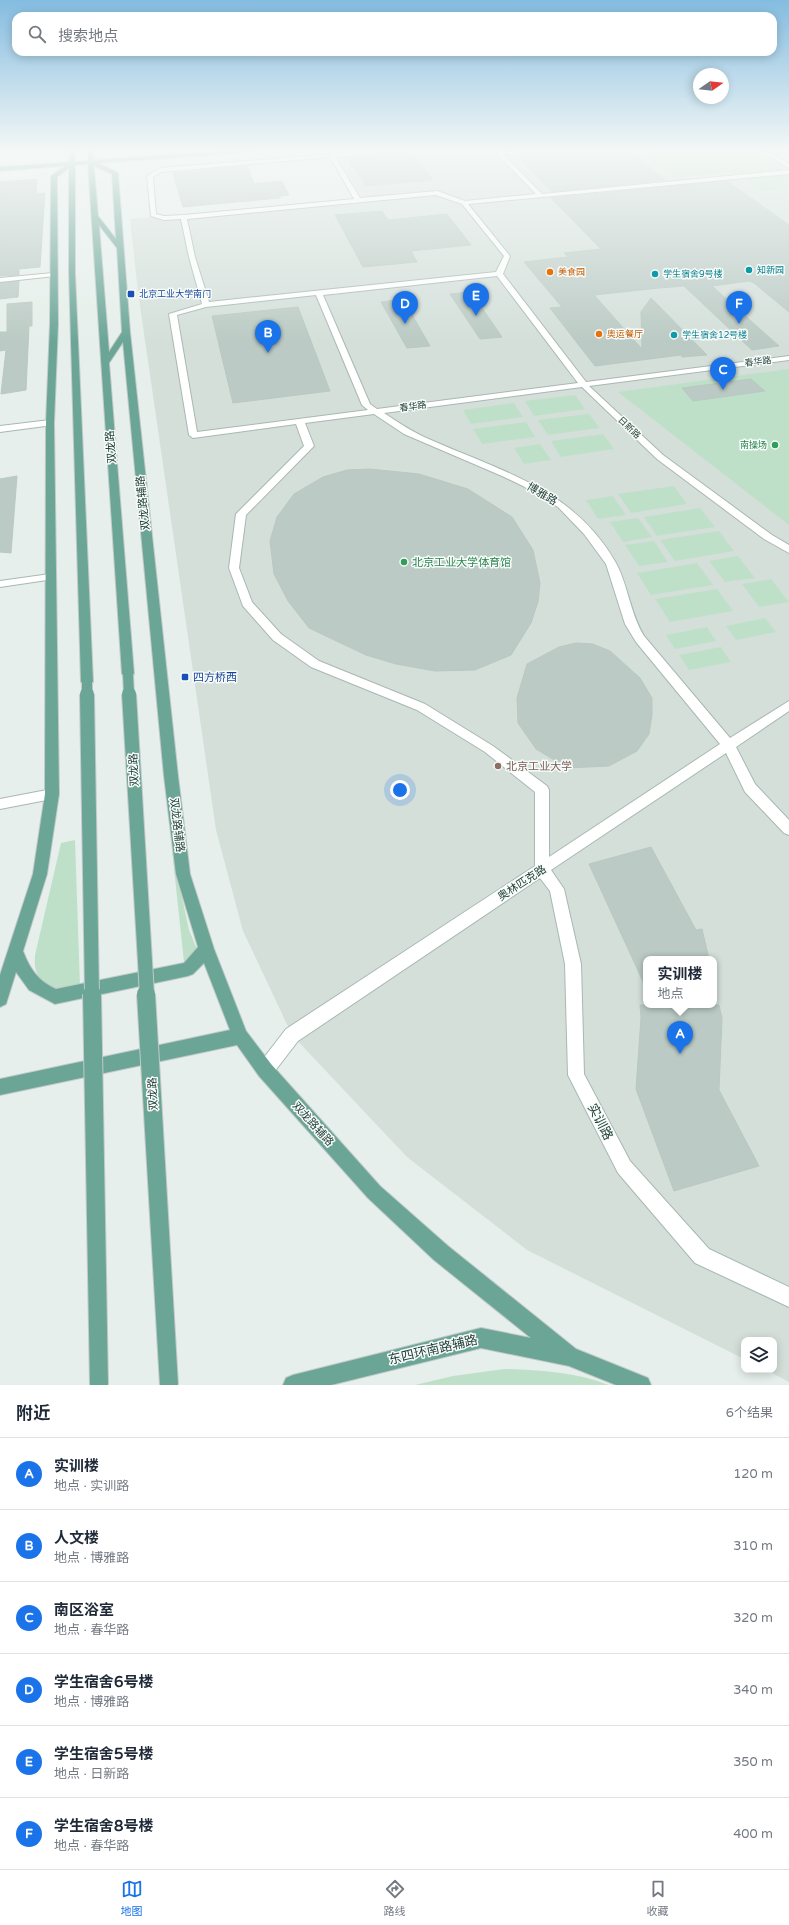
<!DOCTYPE html>
<html lang="zh">
<head>
<meta charset="utf-8">
<style>
	:root { --surface:#fff; --page:#f6f6f7; --text:#1f2937; --muted:#747a83; --line:#e0e1e3; --accent:#1a73e8 }
	body { margin:0; font-family:"Varela Round","Noto Sans SC",sans-serif; background:var(--page); color:var(--text) }
	.controls { position:absolute; right:12px; bottom:12px; display:grid; overflow:hidden; border-radius:8px; box-shadow:0 2px 10px #0003 }
	.controls button { width:36px; height:36px; display:grid; place-items:center; padding:0; border:0; border-bottom:1px solid var(--line); background:var(--surface); color:var(--text); font:20px sans-serif }
	.compass { position:absolute; left:693px; top:68px; width:36px; height:36px; border-radius:50%; background:var(--surface); box-shadow:0 2px 10px #0003; rotate:76deg }
	.you { position:absolute; left:400px; top:790px; width:14px; height:14px; margin:-10px; border:3px solid #fff; border-radius:50%; background:#1a73e8; box-shadow:0 0 0 6px #1a73e833 }
	.badge { display:grid; place-items:center; width:26px; height:26px; border-radius:50%; background:var(--accent); color:#fff; font-size:13px; font-weight:700 }
	.pin { position:absolute; translate:-50% -33px; filter:drop-shadow(0 1px 2px #0008) }
	.pin::after { content:''; position:absolute; top:21px; width:14px; height:12px; background:inherit; clip-path:polygon(0 0,100% 0,50% 100%) }
	.popup { position:absolute; left:643px; top:956px; width:74px; height:52px; box-sizing:border-box; display:grid; place-content:center; border-radius:8px; background:var(--surface); filter:drop-shadow(0 1px 3px #0005); font-size:13px; white-space:nowrap; color:var(--muted) }
	.popup b { font-size:15px; color:var(--text) }
	.popup::after { content:''; position:absolute; left:50%; top:100%; margin-left:-8px; border:8px solid transparent; border-top-color:var(--surface) }
	.list { margin:0; padding:0; list-style:none }
	h2 { display:flex; justify-content:space-between; align-items:center; height:52px; margin:0; padding:0 16px; font-size:17px }
	h2 small { font-size:13px; font-weight:400; color:var(--muted) }
	.list li { display:grid; grid-template-columns:26px 1fr auto; gap:12px; align-items:center; box-sizing:border-box; height:72px; padding:0 16px; border-top:1px solid var(--line) }
	.list b { display:block; font-size:15px; white-space:nowrap }
	.list p { margin:0; font-size:13px; white-space:nowrap; color:var(--muted) }
	.list em { font-size:13px; font-style:normal; color:var(--muted) }
	.icon { flex:none; width:22px; height:22px; fill:none; stroke:currentColor; stroke-width:2; stroke-linecap:round; stroke-linejoin:round }
	.map { position:relative; flex:none; width:789px; height:1385px; overflow:hidden }
	.search { position:absolute; background:var(--surface); box-shadow:0 2px 10px #0003; left:12px; right:12px; top:12px; height:44px; display:flex; align-items:center; gap:10px; box-sizing:border-box; padding:0 14px; border-radius:12px; color:var(--muted); font-size:15px }
	.sheet { height:484px; background:var(--surface) }
	nav { display:flex; justify-content:space-around; align-items:center; box-sizing:border-box; height:56px; border-top:1px solid var(--line); background:var(--surface); font-size:11px; color:var(--muted) }
	nav a { display:grid; justify-items:center; gap:2px }
	nav .on { color:var(--accent) }
	.map>svg:first-child { display:block }
</style>
</head>
<body>
<div class="map">
<svg width="789" height="1385" viewBox="0 0 789 1385">
	<rect width="100%" height="100%" fill="#e6efeb"/>
	<path fill="#d4dfda" fill-rule="evenodd" d="M 359,150 L 789,150 L 789,1382 L 766,1370 L 774,1370 L 774,1340 L 744,1340 L 744,1359 L 527,1250 L 407,1157 L 292,1035 L 243,931 L 216,830 L 138,292 L 130,219 L 362,198 L 334,152 ZM 646,959 L 714,959 L 714,1005 L 646,1005 Z"/>
	<path fill="#bfe0c8" d="M 638,150 L 750,150 L 789,175 L 789,188 L 762,191 L 735,172 L 674,178 Z
		M 789,369 L 789,525 L 618,392 Z
		M 575,395 L 585,409 L 534,416 L 525,401 Z
		M 514,403 L 523,417 L 471,424 L 463,410 Z
		M 589,414 L 600,428 L 548,435 L 538,420 Z
		M 526,422 L 535,437 L 482,444 L 473,429 Z
		M 603,434 L 614,449 L 561,457 L 551,441 Z
		M 540,444 L 551,460 L 524,464 L 514,448 Z
		M 674,486 L 687,504 L 631,513 L 618,494 Z
		M 613,496 L 626,515 L 598,519 L 586,500 Z
		M 700,508 L 715,527 L 657,536 L 644,517 Z
		M 638,518 L 652,537 L 623,542 L 610,522 Z
		M 719,531 L 734,551 L 675,561 L 660,540 Z
		M 654,541 L 668,562 L 639,566 L 625,545 Z
		M 738,556 L 755,578 L 725,582 L 709,561 Z
		M 697,563 L 713,585 L 651,595 L 637,573 Z
		M 771,579 L 789,602 L 759,607 L 742,584 Z
		M 717,589 L 733,611 L 670,622 L 655,599 Z
		M 765,618 L 776,632 L 736,640 L 726,626 Z
		M 707,627 L 716,641 L 675,649 L 666,635 Z
		M 721,647 L 731,662 L 689,670 L 679,655 Z
		M 75,840 L 80,986 C 74,987 68,990 62,990 C 52,990 38,980 36,970 C 34,966 35,959 35,955 L 61,843 Z
		M 172,850 L 189,930 L 196,947 L 196,950 L 188,960 L 184,962 Z
		M 504,1369 C 540,1370 575,1372 609,1385 L 415,1385 L 453,1376 Z"/>
	<path fill="#bbcac4" stroke="#b8c9c2" d="M 400,150 L 409,150 L 433,180 L 366,186 L 346,157 Z
		M 567,150 L 627,150 L 666,180 L 552,192 L 516,155 Z
		M 247,166 L 254,184 L 282,181 L 289,195 L 280,196 L 280,198 L 183,207 L 173,173 Z
		M 37,179 L 36,194 L 45,193 L 40,267 L 19,269 L 19,275 L 0,276 L 0,182 Z
		M 727,181 L 789,225 L 789,312 L 754,283 L 749,281 L 712,286 L 779,346 L 752,350 L 684,286 L 659,288 L 594,295 L 642,349 L 641,312 L 651,298 L 707,355 L 682,357 L 681,355 L 595,366 L 550,308 L 562,307 L 524,262 L 568,257 L 564,253 L 601,249 L 551,198 Z
		M 382,211 L 388,220 L 447,214 L 471,245 L 411,251 L 417,262 L 363,267 L 335,215 Z
		M 19,281 L 18,297 L 0,299 L 0,283 Z
		M 471,292 L 502,337 L 480,339 L 450,294 Z
		M 403,299 L 430,346 L 407,348 L 381,302 Z
		M 32,302 L 32,326 L 29,326 L 26,390 L 1,394 L 6,350 L 0,351 L 0,332 L 7,332 L 7,304 Z
		M 298,307 L 330,391 L 233,403 L 212,316 Z
		M 751,379 L 765,391 L 693,401 L 682,388 Z
		M 370,469 L 419,474 L 468,489 L 512,517 L 533,550 L 540,583 L 538,602 L 531,623 L 511,655 L 475,670 L 435,671 L 396,664 L 366,655 L 309,628 L 288,601 L 274,574 L 270,541 L 277,517 L 294,494 L 323,477 L 347,470 Z
		M 17,476 L 11,553 L 0,552 L 0,479 Z
		M 576,643 L 593,644 L 610,651 L 640,678 L 652,698 L 652,715 L 649,734 L 637,751 L 609,766 L 567,768 L 536,749 L 518,723 L 517,698 L 527,664 L 559,647 Z
		M 651,847 L 696,930 L 702,929 L 709,959 L 646,959 L 646,988 L 589,864 Z
		M 640,1005 L 719,1005 L 722,1018 L 719,1090 L 759,1166 L 674,1191 L 636,1089 L 641,1018 Z"/>
	<g fill="none" stroke-linecap="round" stroke-linejoin="round">
		<defs>
			<path id="minor" d="M 382,150 L 399,150 L 335,157 L 360,198 L 437,191 L 465,201 L 536,194 L 493,150 L 499,151 L 541,150 L 539,152 L 503,154 L 542,194 L 789,170 L 789,174 L 468,204 L 510,256 L 503,274 L 586,382 L 789,356 L 789,360 L 589,386 L 663,455 L 772,535 L 789,545 L 789,553 L 764,539 L 657,459 L 582,387 L 384,413 C 399,423 414,433 431,440 C 503,472 574,489 616,563 C 628,585 630,613 644,636 L 730,738 L 789,701 L 789,711 L 736,747 L 755,784 L 789,820 L 789,835 L 784,833 L 745,792 L 726,753 L 551,870 L 564,889 L 581,964 L 584,1074 L 630,1161 L 709,1249 L 789,1287 L 789,1307 L 695,1263 L 618,1173 L 568,1075 L 565,964 L 550,891 L 540,878 L 298,1041 L 271,1076 L 265,1078 L 259,1076 L 257,1070 L 259,1064 L 286,1029 L 535,866 L 535,792 L 485,752 L 417,710 L 311,667 L 273,640 L 243,606 L 229,568 L 236,514 L 304,446 L 296,424 L 193,438 L 189,435 L 169,314 L 202,304 L 189,257 L 181,219 L 164,220 L 151,216 L 147,176 L 160,168 ZM 330,157 L 354,199 L 184,215 L 164,216 L 156,214 L 153,177 L 161,172 ZM 436,195 L 462,204 L 504,256 L 496,272 L 209,302 L 195,257 L 187,219 ZM 497,276 L 578,383 L 377,409 L 370,404 L 323,295 ZM 316,295 L 362,405 L 368,410 L 197,432 L 177,315 L 206,307 ZM 374,414 L 404,434 L 502,476 L 523,486 L 558,507 L 584,534 L 606,564 L 625,624 L 636,642 L 720,744 L 549,857 L 549,790 L 547,786 L 493,746 L 425,704 L 319,661 L 281,634 L 252,602 L 239,568 L 246,515 L 314,446 L 305,423 Z
				M 760,150 L 766,150 L 789,164 L 789,168 Z
				M 53,273 L 55,274 L 55,276 L 0,282 L 0,278 Z
				M 50,420 L 53,421 L 53,425 L 0,432 L 0,426 Z
				M 50,574 L 54,575 L 55,577 L 54,579 L 0,587 L 0,581 Z
				M 52,789 L 57,790 L 59,794 L 57,798 L 0,809 L 0,799 Z"/>
			<path id="major" d="M 70,150 L 75,150 L 75,162 L 88,161 L 88,150 L 93,150 L 94,160 L 239,150 L 258,150 L 255,152 L 98,163 L 118,173 L 130,332 L 178,776 L 190,874 L 214,949 L 246,1031 L 271,1064 L 380,1186 L 448,1246 L 576,1349 L 648,1378 L 651,1385 L 616,1385 L 569,1366 L 481,1348 L 331,1385 L 283,1385 L 286,1378 L 293,1375 L 481,1328 L 531,1338 L 434,1260 L 368,1198 L 259,1076 L 237,1045 L 0,1095 L 0,1079 L 230,1030 L 204,963 L 193,974 L 188,976 L 55,1004 L 29,990 L 16,972 L 6,1004 L 0,1007 L 0,975 L 33,874 L 45,794 L 46,423 L 50,324 L 51,176 L 65,166 L 0,171 L 0,167 L 69,162 ZM 88,164 L 122,674 L 124,677 L 132,677 L 134,674 L 109,363 L 123,342 L 164,776 L 176,874 L 198,947 L 184,963 L 56,989 C 38,981 30,969 23,951 L 47,874 L 59,794 L 54,423 L 58,324 L 57,177 L 69,168 L 69,273 L 81,682 L 83,685 L 91,685 L 93,682 L 75,273 L 75,165 ZM 94,166 L 112,174 L 116,239 L 98,216 ZM 99,225 L 117,248 L 122,332 L 109,352 Z"/>
		</defs>
		<use href="#minor" stroke="#a8b8b2" stroke-width="2"/>
		<use href="#major" stroke="#c2cac8" stroke-width="2"/>
		<use href="#minor" fill="#fff" fill-rule="evenodd"/>
		<use href="#major" fill="#6aa596" fill-rule="evenodd"/>
		<defs>
			<path id="major-bridge-far2" d="M 128,674 L 129,695
				M 87,682 L 87,695"/>
			<path id="major-bridge-far1" d="M 87,694 L 92,995
				M 129,694 L 147,995"/>
			<path id="major-bridge" d="M 92,994 L 99,1385
				M 146,994 L 169,1385"/>
		</defs>
		<use href="#major-bridge-far2" stroke="#c2cac8" stroke-width="12" stroke-linecap="butt"/>
		<use href="#major-bridge-far1" stroke="#c2cac8" stroke-width="16" stroke-linecap="butt"/>
		<use href="#major-bridge" stroke="#c2cac8" stroke-width="20" stroke-linecap="butt"/>
		<use href="#major-bridge-far2" stroke="#6aa596" stroke-width="10"/>
		<use href="#major-bridge-far1" stroke="#6aa596" stroke-width="14"/>
		<use href="#major-bridge" stroke="#6aa596" stroke-width="18"/>
	</g>
	<linearGradient id="sky" x2="0" y2="1"><stop stop-color="#84bce0"/><stop offset="0.44" stop-color="#f4f8f6"/><stop offset="1" stop-color="#f4f8f6" stop-opacity="0"/></linearGradient>
	<rect width="789" height="343" fill="url(#sky)"/>
	<g fill="#0f9aa8" stroke="#f7fbf9" stroke-width="1.5">
		<circle cx="749" cy="270" r="4"/>
		<circle cx="655" cy="274" r="4"/>
		<circle cx="674" cy="335" r="4"/>
	</g>
	<g fill="#e8710a" stroke="#f7fbf9" stroke-width="1.5">
		<circle cx="550" cy="272" r="4"/>
		<circle cx="599" cy="334" r="4"/>
	</g>
	<g fill="#1a4fb4" stroke="#f7fbf9" stroke-width="1.5">
		<rect x="127" y="290" width="8" height="8" rx="2"/>
		<rect x="181" y="673" width="8" height="8" rx="2"/>
	</g>
	<g fill="#2e9e5b" stroke="#f7fbf9" stroke-width="1.5">
		<circle cx="775" cy="445" r="4"/>
		<circle cx="404" cy="562" r="4"/>
	</g>
	<circle fill="#8d6e63" stroke="#f7fbf9" stroke-width="1.5" cx="498" cy="766" r="4"/>
	<g text-anchor="middle" dominant-baseline="central" stroke-width="3" stroke-linejoin="round" paint-order="stroke">
		<g font-size="9" fill="#0d838f" stroke="#f7fbf9" text-anchor="start">
			<text x="757" y="270">知新园</text>
			<text x="663" y="274">学生宿舍9号楼</text>
			<text x="682" y="335">学生宿舍12号楼</text>
		</g>
		<g font-size="9" fill="#c56008" stroke="#f7fbf9" text-anchor="start">
			<text x="558" y="272">美食园</text>
			<text x="607" y="334">奥运餐厅</text>
		</g>
		<g font-size="9" fill="#164399" stroke="#f7fbf9" text-anchor="start">
			<text x="139" y="294">北京工业大学南门</text>
		</g>
		<g font-size="9" fill="#24423a" stroke="#f7fbf9">
			<text transform="translate(758 362) rotate(-7)">春华路</text>
			<text transform="translate(413 407) rotate(-8)">春华路</text>
			<text transform="translate(629 428) rotate(43)">日新路</text>
		</g>
		<g font-size="9" fill="#27864d" stroke="#f7fbf9" text-anchor="end">
			<text x="767" y="445">南操场</text>
		</g>
		<g font-size="11" fill="#24423a" stroke="#f7fbf9">
			<text transform="translate(111 447) rotate(-94)">双龙路</text>
			<text transform="translate(542 494) rotate(31)">博雅路</text>
			<text transform="translate(143 503) rotate(-96)">双龙路辅路</text>
			<text transform="translate(134 770) rotate(-93)">双龙路</text>
			<text transform="translate(177 825) rotate(83)">双龙路辅路</text>
			<text transform="translate(522 883) rotate(-33)">奥林匹克路</text>
			<text transform="translate(153 1094) rotate(-93)">双龙路</text>
			<text transform="translate(313 1124) rotate(48)">双龙路辅路</text>
		</g>
		<g font-size="11" fill="#27864d" stroke="#f7fbf9" text-anchor="start">
			<text x="412" y="562">北京工业大学体育馆</text>
		</g>
		<g font-size="11" fill="#164399" stroke="#f7fbf9" text-anchor="start">
			<text x="193" y="677">四方桥西</text>
		</g>
		<g font-size="11" fill="#785e54" stroke="#f7fbf9" text-anchor="start">
			<text x="506" y="766">北京工业大学</text>
		</g>
		<g font-size="13" fill="#24423a" stroke="#f7fbf9">
			<text transform="translate(600 1122) rotate(63)">实训路</text>
			<text transform="translate(433 1350) rotate(-13)">东四环南路辅路</text>
		</g>
	</g>
</svg>
<div class="controls">
<button><svg class="icon" aria-label="layers" viewBox="0 0 24 24"><path d="M12 4l9 5-9 5-9-5zM3 14l9 5 9-5"/></svg></button>
</div>
<svg class="compass" viewBox="-18 -18 36 36"><path d="M0-13l5 13h-10z" fill="#e53935"/><path d="M0 13l5-13h-10z" fill="#747a83"/></svg>
<div class="you"></div>
<div class="pin badge" style="left:680px;top:1054px">A</div>
<div class="popup"><b>实训楼</b>地点</div>
<div class="pin badge" style="left:268px;top:353px">B</div>
<div class="pin badge" style="left:723px;top:390px">C</div>
<div class="pin badge" style="left:405px;top:324px">D</div>
<div class="pin badge" style="left:476px;top:316px">E</div>
<div class="pin badge" style="left:739px;top:324px">F</div>
<div class="search"><svg class="icon" aria-label="search" viewBox="0 0 24 24"><circle cx="10" cy="10" r="6"/><path d="M15 15l6 6"/></svg>搜索地点</div>
</div>
<section class="sheet">
<h2>附近<small>6个结果</small></h2>
<ul class="list">
<li><span class="badge">A</span><div><b>实训楼</b><p>地点 · 实训路</p></div><em>120 m</em></li>
<li><span class="badge">B</span><div><b>人文楼</b><p>地点 · 博雅路</p></div><em>310 m</em></li>
<li><span class="badge">C</span><div><b>南区浴室</b><p>地点 · 春华路</p></div><em>320 m</em></li>
<li><span class="badge">D</span><div><b>学生宿舍6号楼</b><p>地点 · 博雅路</p></div><em>340 m</em></li>
<li><span class="badge">E</span><div><b>学生宿舍5号楼</b><p>地点 · 日新路</p></div><em>350 m</em></li>
<li><span class="badge">F</span><div><b>学生宿舍8号楼</b><p>地点 · 春华路</p></div><em>400 m</em></li>
</ul>
</section>
<nav>
<a class="on"><svg class="icon" aria-label="map" viewBox="0 0 24 24"><path d="M3 6l6-2 6 2 6-2v14l-6 2-6-2-6 2zM9 4v14M15 6v14"/></svg>地图</a>
<a><svg class="icon" aria-label="directions" viewBox="0 0 24 24"><path d="M12 3l9 9-9 9-9-9zM9 14v-3h6M13 9l2 2-2 2"/></svg>路线</a>
<a><svg class="icon" aria-label="saved" viewBox="0 0 24 24"><path d="M7 4h10v16l-5-4-5 4z"/></svg>收藏</a>
</nav>
</body>
</html>
